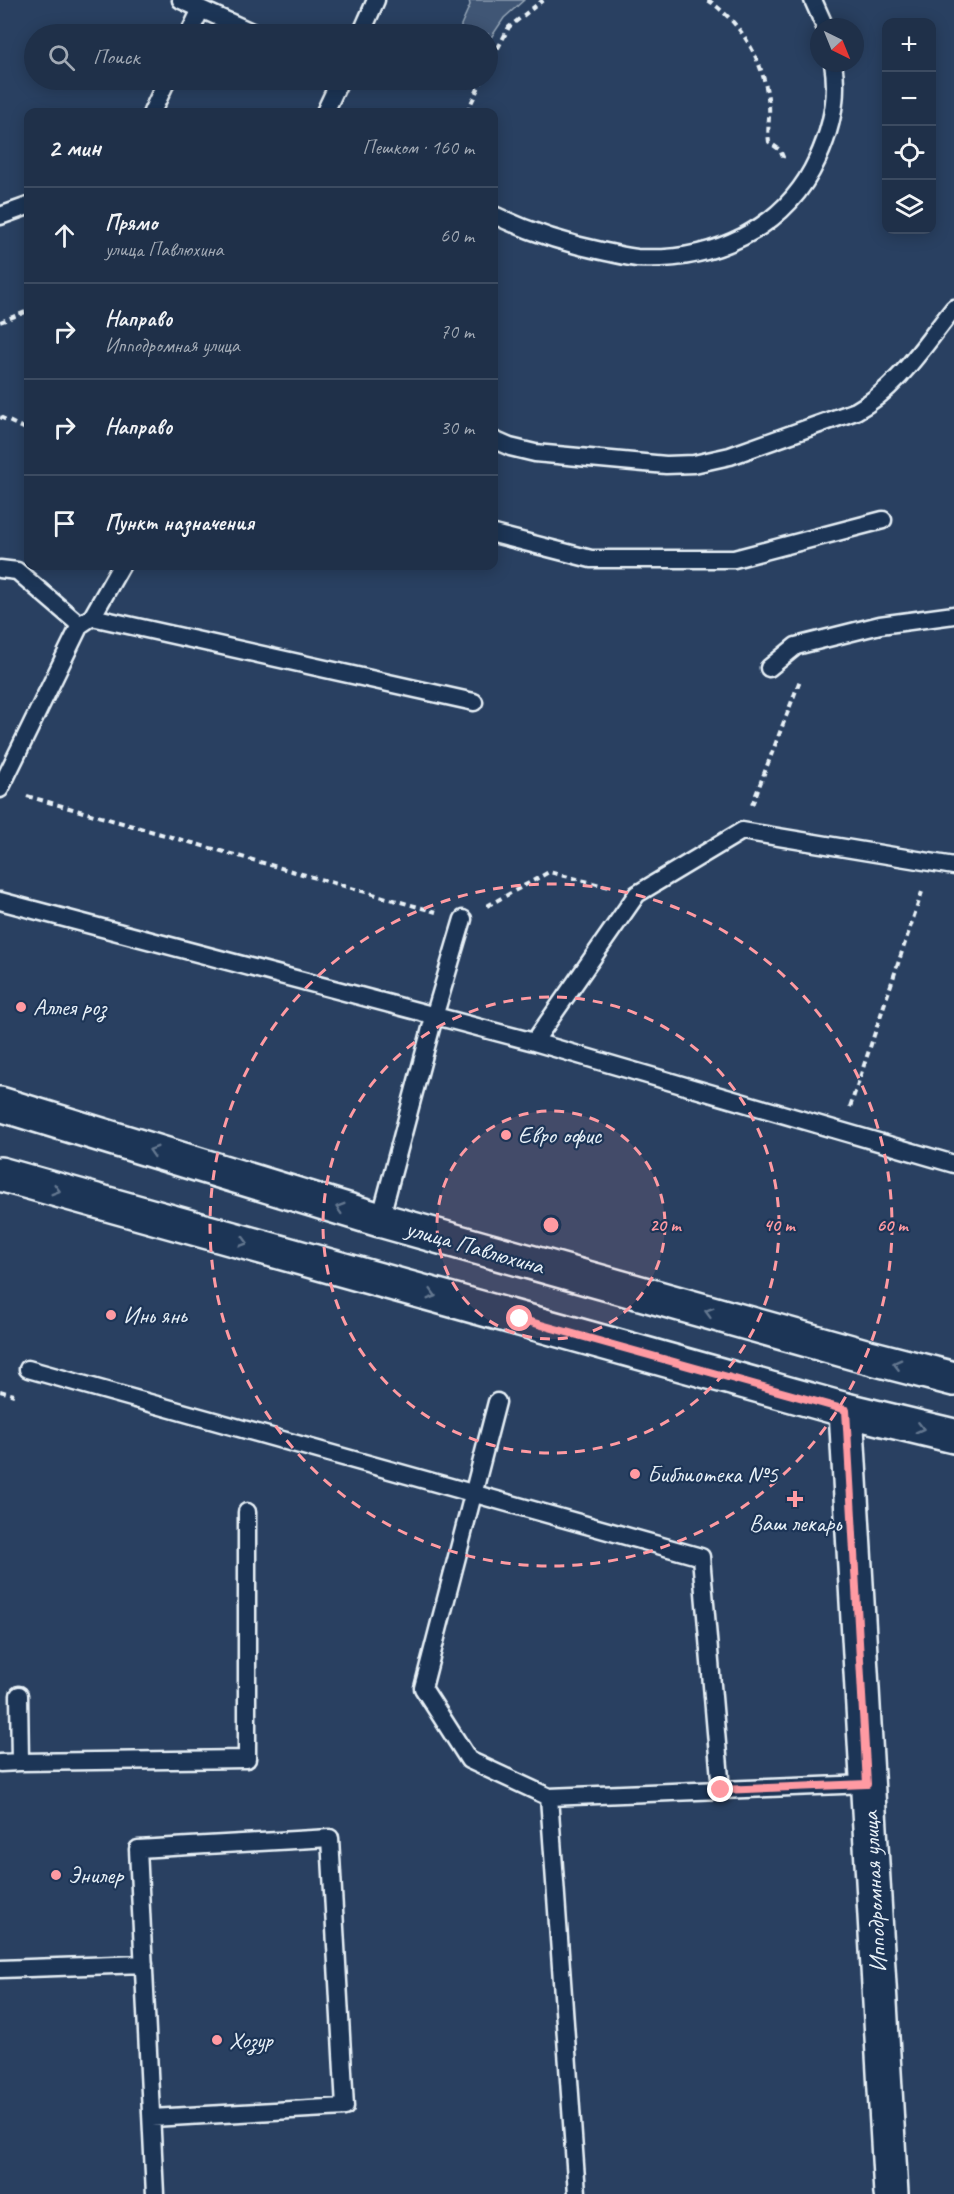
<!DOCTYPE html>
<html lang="ru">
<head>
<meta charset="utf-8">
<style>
	:root { --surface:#1f3049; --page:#273850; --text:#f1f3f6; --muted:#a1a9b4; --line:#3c4b61 }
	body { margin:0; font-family:Caveat,sans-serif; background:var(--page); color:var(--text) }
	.controls { position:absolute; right:18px; top:18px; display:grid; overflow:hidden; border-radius:12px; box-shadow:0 3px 15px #0003 }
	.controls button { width:54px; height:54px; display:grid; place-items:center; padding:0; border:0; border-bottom:2px solid var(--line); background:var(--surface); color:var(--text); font:30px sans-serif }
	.compass { position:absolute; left:810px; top:18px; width:54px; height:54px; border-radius:50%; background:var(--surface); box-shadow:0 3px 15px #0003; rotate:137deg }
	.stop { position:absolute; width:18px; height:18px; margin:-14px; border:4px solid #ff9aa2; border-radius:50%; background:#fff }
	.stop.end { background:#ff9aa2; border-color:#fff; box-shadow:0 2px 6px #0008 }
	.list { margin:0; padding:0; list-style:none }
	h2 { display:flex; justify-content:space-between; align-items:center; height:78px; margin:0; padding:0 24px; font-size:26px }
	h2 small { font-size:20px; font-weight:400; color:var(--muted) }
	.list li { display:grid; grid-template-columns:39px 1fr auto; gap:18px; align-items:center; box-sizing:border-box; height:96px; padding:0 24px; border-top:2px solid var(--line) }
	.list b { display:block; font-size:22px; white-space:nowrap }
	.list p { margin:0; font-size:20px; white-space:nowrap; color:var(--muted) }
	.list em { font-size:20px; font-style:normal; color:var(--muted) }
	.icon { flex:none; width:33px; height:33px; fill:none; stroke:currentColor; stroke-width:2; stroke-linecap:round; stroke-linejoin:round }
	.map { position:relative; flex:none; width:954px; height:2194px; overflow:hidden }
	.search { position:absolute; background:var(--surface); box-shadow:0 3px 15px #0003; left:24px; top:24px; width:474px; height:66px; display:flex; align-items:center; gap:15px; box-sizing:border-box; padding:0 21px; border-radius:33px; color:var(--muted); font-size:22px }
	.panel { position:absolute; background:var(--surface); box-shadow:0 3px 15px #0003; left:24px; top:108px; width:474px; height:462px; border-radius:12px }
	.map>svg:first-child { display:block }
</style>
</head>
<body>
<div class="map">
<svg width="954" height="2194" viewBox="0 0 954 2194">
	<rect width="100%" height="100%" fill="#294061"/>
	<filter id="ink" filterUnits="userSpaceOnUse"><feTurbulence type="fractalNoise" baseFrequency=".0167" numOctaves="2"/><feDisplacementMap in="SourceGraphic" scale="12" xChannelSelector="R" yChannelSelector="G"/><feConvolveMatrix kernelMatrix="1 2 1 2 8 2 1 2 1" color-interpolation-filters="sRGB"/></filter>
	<g filter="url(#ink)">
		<path fill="#415774" stroke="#94a4b6" stroke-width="1.5" d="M 469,0 L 524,0 L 504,18 L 488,42 L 488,34 L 470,34 L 461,29 L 461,25 L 470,5 Z"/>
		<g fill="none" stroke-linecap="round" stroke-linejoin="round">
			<defs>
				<path id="service" d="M 181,0 L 256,34
					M 813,0 L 825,27
					M 189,34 L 201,9
					M 361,34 L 376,0
					M 152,112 L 167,80
					M 325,112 L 340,80
					M 494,215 C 530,232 567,244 606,252 C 616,254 627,257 637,258 C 711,262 785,230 817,160 C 831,130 839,97 833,63
					M 0,216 L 28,206
					M 494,440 L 510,447 L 535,453 L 666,465 L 694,464 L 730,456 L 856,411 C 898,388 924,345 954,308
					M 494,534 L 591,559 L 734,559 L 883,520
					M 0,569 L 17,571 L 80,625
					M 92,617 L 121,566
					M 769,668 L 796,646 L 880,625 L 954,615
					M 0,789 L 80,625 L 92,617 L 474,702
					M 954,866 L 742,831 L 637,894 L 534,1042 L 954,1164
					M 0,901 L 534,1042
					M 380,1220 L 434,1017 L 463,919
					M 28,1369 L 701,1557 L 721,1790 L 867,1784
					M 497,1402 L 423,1688 L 469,1760 L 549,1797 L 721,1790
					M 20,1762 L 247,1759 L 247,1512
					M 0,1763 L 20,1762 L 19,1695
					M 549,1797 L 577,2193
					M 0,1969 L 144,1964
					M 152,2118 L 345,2107 L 330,1838 L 138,1849 L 155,2194"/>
				<path id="tertiary" d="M 846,1410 L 891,2194"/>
				<path id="primary" d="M 0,1104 L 380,1220 L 865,1356 L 954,1379
					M 0,1174 L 846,1410 L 954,1436"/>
			</defs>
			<use href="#service" stroke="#e8f1f8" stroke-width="21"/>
			<use href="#tertiary" stroke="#e8f1f8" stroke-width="38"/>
			<use href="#primary" stroke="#e8f1f8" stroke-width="38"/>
			<path stroke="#e8f1f8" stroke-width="4" stroke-dasharray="6 4.5" stroke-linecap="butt" d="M 708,0 C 743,24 764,62 769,105 C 770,117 767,129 769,142 L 780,150 L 783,157 L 782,160
				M 488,67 L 509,27 L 543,0
				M 467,112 L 482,80
				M 0,322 L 28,311
				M 0,417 L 28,430
				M 27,796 L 436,912
				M 752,805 L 800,680
				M 487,906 L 549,872 L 609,887
				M 850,1107 L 923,889
				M 0,1391 L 14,1395"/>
			<use href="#service" stroke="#1d3557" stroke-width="16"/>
			<use href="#tertiary" stroke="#1d3557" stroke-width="33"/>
			<use href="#primary" stroke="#1d3557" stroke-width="33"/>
		</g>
		<defs><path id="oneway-chevron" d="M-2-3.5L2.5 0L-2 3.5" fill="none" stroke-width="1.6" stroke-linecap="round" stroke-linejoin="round" transform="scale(1.5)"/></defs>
		<g stroke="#64778f">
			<use href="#oneway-chevron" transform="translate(153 1151) rotate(-163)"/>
			<use href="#oneway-chevron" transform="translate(56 1190) rotate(16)"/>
			<use href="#oneway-chevron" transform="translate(340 1208) rotate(-163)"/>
			<use href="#oneway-chevron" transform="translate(244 1242) rotate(16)"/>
			<use href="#oneway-chevron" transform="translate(432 1295) rotate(16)"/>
			<use href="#oneway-chevron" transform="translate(709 1312) rotate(-164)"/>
			<use href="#oneway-chevron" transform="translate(897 1364) rotate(-166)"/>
			<use href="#oneway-chevron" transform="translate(920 1428) rotate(14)"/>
		</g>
	</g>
	<g fill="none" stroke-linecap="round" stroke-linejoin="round" filter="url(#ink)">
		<path stroke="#ff9aa2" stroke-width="8" d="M 520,1319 L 846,1410 L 867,1784 L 721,1790"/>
	</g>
	<circle cx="551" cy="1225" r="114" fill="#ff9aa2" fill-opacity=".12"/>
	<g fill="none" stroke="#ff9aa2" stroke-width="3" stroke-dasharray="10 8">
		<circle cx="551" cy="1225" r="114"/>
		<circle cx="551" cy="1225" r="228"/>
		<circle cx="551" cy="1225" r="341"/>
	</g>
	<g fill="#ff9aa2" stroke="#1d3557" stroke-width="2">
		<circle cx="21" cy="1007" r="6"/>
		<circle cx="506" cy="1135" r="6"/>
		<circle cx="111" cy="1315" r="6"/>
		<circle cx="635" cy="1474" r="6"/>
		<path d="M792 1490h6v6h6v6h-6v6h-6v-6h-6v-6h6z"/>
		<circle cx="56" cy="1875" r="6"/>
		<circle cx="217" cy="2040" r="6"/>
	</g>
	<g text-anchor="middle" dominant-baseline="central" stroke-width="4.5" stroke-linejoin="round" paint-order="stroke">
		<g font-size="24" fill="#e8f1f8" stroke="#1d3557" text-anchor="start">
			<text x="33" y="1007">Аллея роз</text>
			<text x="518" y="1135">Евро офис</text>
			<text x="123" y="1315">Инь янь</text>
			<text x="647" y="1474">Библиотека №5</text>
			<text x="795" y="1523" text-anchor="middle">Ваш лекарь</text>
			<text x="68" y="1875">Энилер</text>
			<text x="229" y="2040">Хозур</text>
		</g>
		<g font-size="24" fill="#e8f1f8" stroke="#1d3557">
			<text transform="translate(475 1247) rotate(16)">улица Павлюхина</text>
			<text transform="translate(874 1892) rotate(-93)">Ипподромная улица</text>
		</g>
	</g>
	<circle cx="551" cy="1225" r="9" fill="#ff9aa2" stroke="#1d3557" stroke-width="3"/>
	<g font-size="18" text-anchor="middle" font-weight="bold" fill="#ff9aa2" stroke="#1d3557" stroke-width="4.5" stroke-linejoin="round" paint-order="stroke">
		<text x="665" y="1231">20 m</text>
		<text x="779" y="1231">40 m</text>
		<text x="892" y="1231">60 m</text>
	</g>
</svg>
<div class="controls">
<button>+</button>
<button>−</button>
<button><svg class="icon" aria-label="locate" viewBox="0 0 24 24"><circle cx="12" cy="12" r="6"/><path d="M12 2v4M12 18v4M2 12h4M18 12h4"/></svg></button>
<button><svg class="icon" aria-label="layers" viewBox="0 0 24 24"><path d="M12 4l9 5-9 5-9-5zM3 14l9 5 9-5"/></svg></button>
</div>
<svg class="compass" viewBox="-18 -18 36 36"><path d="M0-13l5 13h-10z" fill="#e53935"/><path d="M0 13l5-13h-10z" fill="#a1a9b4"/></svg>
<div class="stop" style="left:520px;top:1319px"></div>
<div class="stop end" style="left:721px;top:1790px"></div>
<div class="search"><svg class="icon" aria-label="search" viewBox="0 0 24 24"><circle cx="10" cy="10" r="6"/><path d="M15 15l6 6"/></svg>Поиск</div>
<section class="panel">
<h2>2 мин<small>Пешком · 160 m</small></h2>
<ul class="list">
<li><svg class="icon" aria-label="ahead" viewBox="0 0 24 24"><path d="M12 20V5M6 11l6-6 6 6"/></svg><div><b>Прямо</b><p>улица Павлюхина</p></div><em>60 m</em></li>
<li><svg class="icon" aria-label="right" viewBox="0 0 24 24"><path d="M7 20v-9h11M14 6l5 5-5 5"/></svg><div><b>Направо</b><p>Ипподромная улица</p></div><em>70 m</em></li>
<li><svg class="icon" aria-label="right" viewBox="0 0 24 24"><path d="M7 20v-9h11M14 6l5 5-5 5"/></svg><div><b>Направо</b></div><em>30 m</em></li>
<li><svg class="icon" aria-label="arrive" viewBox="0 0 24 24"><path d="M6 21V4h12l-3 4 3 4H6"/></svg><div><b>Пункт назначения</b></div></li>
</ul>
</section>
</div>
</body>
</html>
